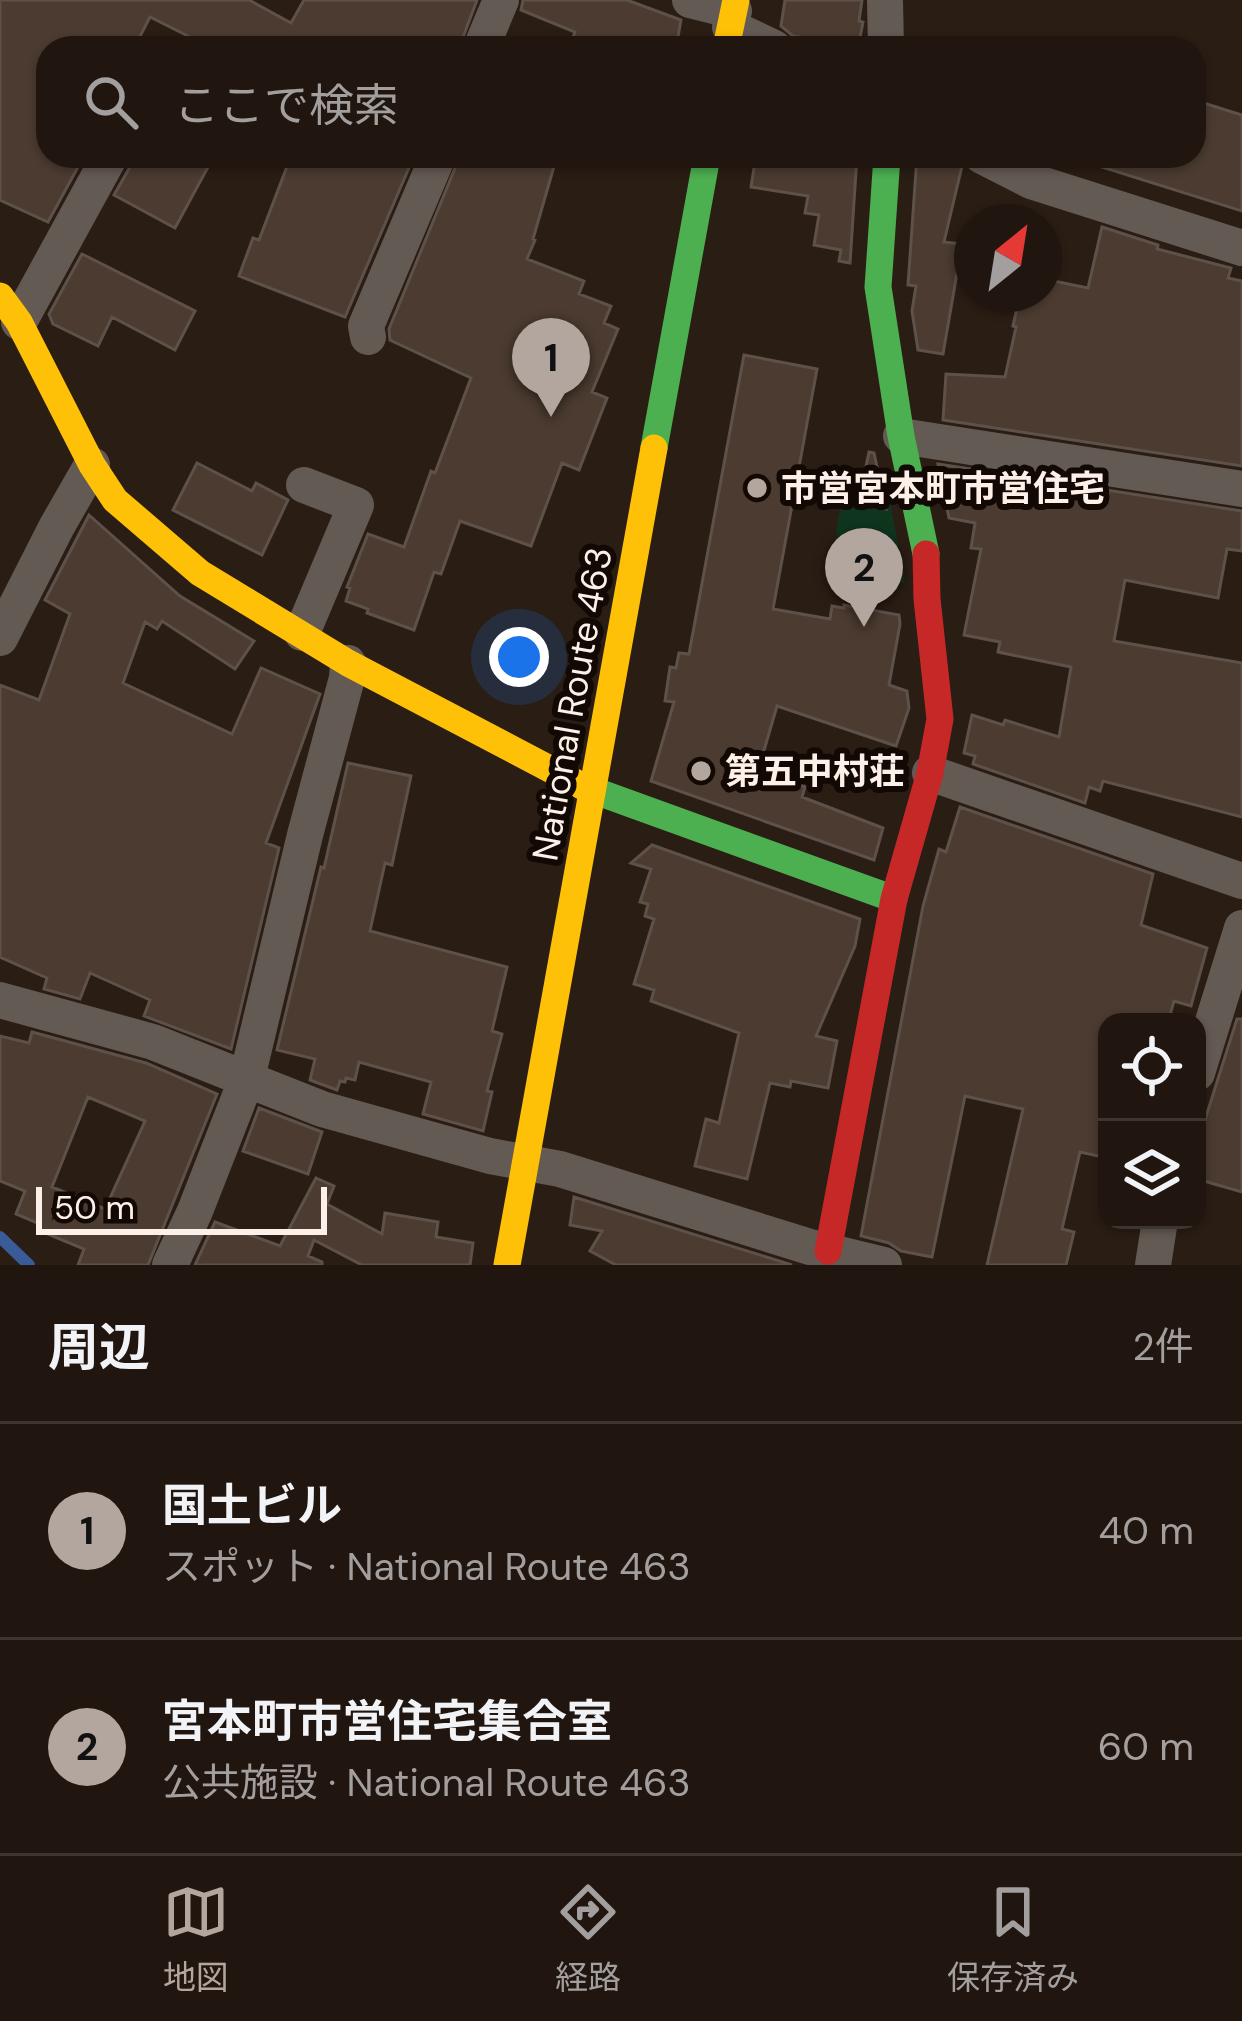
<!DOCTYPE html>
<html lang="ja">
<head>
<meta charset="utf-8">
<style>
	:root { --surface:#20160f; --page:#281f18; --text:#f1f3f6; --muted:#a29f9e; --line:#3d352f; --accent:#b3a69e }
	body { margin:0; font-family:"DM Sans","Noto Sans JP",sans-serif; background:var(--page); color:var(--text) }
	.controls { position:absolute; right:36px; bottom:36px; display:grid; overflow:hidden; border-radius:24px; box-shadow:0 3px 9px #0004 }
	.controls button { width:108px; height:108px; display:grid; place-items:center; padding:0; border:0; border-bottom:3px solid var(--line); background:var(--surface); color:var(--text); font:60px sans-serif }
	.compass { position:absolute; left:954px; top:204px; width:108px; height:108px; border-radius:50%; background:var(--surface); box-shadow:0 3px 9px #0004; rotate:30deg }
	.scale { position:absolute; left:36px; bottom:30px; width:291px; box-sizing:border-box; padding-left:12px; border:6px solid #fdf0e8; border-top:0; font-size:33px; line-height:42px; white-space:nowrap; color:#fdf0e8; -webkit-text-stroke:9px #120804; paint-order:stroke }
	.you { position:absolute; left:519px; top:657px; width:42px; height:42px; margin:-30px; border:9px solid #fff; border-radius:50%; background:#1a73e8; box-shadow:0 0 0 18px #1a73e833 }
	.badge { display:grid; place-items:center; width:78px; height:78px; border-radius:50%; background:var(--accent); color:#111; font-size:39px; font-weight:700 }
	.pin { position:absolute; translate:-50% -99px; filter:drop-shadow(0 3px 6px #0008) }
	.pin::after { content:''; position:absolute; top:63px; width:42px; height:36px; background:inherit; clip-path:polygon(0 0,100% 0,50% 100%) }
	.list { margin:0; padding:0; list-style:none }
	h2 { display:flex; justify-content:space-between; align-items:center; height:156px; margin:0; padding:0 48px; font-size:51px }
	h2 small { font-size:39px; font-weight:400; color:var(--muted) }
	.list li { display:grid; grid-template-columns:78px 1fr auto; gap:36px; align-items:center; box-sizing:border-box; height:216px; padding:0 48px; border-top:3px solid var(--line) }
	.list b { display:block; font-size:45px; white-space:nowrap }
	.list p { margin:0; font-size:39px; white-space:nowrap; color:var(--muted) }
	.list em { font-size:39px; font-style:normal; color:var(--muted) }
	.icon { flex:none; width:66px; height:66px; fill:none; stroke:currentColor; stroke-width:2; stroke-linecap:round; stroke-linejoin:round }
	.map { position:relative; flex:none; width:1242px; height:1265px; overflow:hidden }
	.search { position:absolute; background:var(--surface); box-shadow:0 3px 9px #0004; left:36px; right:36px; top:36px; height:132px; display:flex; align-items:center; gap:30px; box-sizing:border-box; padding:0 42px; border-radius:36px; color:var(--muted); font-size:45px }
	.sheet { height:588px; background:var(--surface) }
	nav { display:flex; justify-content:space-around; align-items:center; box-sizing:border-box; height:168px; border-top:3px solid var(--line); background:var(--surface); font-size:33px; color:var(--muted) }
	nav a { display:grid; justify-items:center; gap:6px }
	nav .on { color:var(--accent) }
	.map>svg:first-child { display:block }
</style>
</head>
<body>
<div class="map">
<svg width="1242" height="1265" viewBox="0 0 1242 1265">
	<rect width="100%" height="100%" fill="#2a1d14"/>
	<path fill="#0f351f" d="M 887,485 L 905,583 L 840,573 C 833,559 835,506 848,495 C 856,487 875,487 887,485 Z"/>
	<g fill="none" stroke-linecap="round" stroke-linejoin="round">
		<path stroke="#395b97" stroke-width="12" d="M 0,1237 L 29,1265"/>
	</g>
	<path fill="#4b3b30" stroke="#5d514a" stroke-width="3" fill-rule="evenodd" d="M 0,0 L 249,0 L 291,23 L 304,0 L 477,0 L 459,48 L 212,48 L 150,17 L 134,48 L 48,48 L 48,156 L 84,156 L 48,222 L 0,200 Z
		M 523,0 L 627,0 L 681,20 L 676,48 L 569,48 L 575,32 L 521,10 Z
		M 785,0 L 862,0 L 859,21 L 863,22 L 858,48 L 820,48 L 821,41 L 793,36 L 781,26 Z
		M 1194,100 L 1242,115 L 1242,211 L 1089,163 L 1090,156 L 1194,156 Z
		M 132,156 L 214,156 L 175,228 L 114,195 L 130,167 Z
		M 291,156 L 414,156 L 345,317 L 239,276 L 253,238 L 259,240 Z
		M 460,156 L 557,156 L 533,239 L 535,240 L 527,259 L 584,281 L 579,294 L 611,306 L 604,323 L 618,329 L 592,392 L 607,398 L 579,470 L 562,463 L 531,546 L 460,521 L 441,574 L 434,572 L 414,630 L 367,613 L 368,609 L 346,601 L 350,588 L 347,587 L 368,534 L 404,547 L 431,471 L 435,473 L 471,378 L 390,340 L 389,329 Z
		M 756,156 L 857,156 L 850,263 L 839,261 L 841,250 L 814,245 L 819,215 L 805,213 L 808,196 L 751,187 Z
		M 917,156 L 938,156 L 961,161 L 962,166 L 944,242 L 962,244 L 943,354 L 918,350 L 912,311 L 916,286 L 908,285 Z
		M 1102,227 L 1158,245 L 1157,249 L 1231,268 L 1228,278 L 1242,281 L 1242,466 L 943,420 L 946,374 L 1005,377 L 1016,327 L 1013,326 L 1020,294 L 1044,294 L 1044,279 L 1088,288 Z
		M 82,254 L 195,311 L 175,350 L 112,317 L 98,346 L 53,324 L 49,314 Z
		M 744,355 L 817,369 L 773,609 L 830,619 L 832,606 L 844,608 L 844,605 L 899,615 L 900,624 L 889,685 L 907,691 L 909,708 L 896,746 L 777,706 L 758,771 L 805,787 L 802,797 L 883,828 L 874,860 L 651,781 L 674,702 L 665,701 L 670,667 L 676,668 L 679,653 L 689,654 Z
		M 869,452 L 874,453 L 886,509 L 858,505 Z
		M 197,463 L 252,491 L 256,483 L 288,500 L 262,555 L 173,510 Z
		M 938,464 L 1242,511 L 1242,551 L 1227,549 L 1218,598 L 1125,580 L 1114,641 L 1242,663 L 1242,817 L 1103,781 L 1100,791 L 1089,787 L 1085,803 L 973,764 L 975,756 L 964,753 L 972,715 L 1003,725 L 1005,720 L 1059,737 L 1071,667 L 998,652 L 1000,642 L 964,635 L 981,549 L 971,548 L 975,523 L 949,518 Z
		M 89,515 L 180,596 L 254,641 L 235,669 L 162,621 L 157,629 L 145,622 L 123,683 L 232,734 L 261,668 L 320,694 L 266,843 L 279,848 L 231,1049 L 144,1016 L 150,1000 L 90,973 L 80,999 L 44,989 L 47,978 L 0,957 L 0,685 L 39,700 L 70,614 L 45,600 Z
		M 348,763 L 411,776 L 392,865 L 385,863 L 370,931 L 507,967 L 492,1031 L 502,1034 L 487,1091 L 492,1092 L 483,1131 L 423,1114 L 431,1082 L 359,1062 L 355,1080 L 346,1078 L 345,1082 L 340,1081 L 337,1090 L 310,1080 L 315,1059 L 277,1050 L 321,867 L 324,868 Z
		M 960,807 L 1153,874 L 1141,925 L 1207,948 L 1191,1006 L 1174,1001 L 1168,1022 L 1107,1022 L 1107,1158 L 1080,1152 L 1062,1229 L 1074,1232 L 1066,1265 L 987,1265 L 1023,1109 L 965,1096 L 932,1257 L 901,1251 L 889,1243 L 861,1236 L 923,906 L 939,849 L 946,852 Z
		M 652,845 L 860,919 L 855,946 L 816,1036 L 837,1041 L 828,1088 L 791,1081 L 790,1087 L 770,1083 L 747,1179 L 695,1166 L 706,1119 L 719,1123 L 739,1033 L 651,1001 L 654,990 L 634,984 L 654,919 L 645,916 L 648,904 L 640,902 L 651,869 L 631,863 Z
		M 1237,1019 L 1242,1019 L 1242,1192 L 1197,1179 L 1197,1145 Z
		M 32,1032 L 146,1063 L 217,1094 L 148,1265 L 78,1265 L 84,1249 L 38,1230 L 40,1224 L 16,1214 L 25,1191 L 0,1181 L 0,1036 L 29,1043 ZM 88,1097 L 145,1121 L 105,1209 L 52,1187 Z
		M 259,1108 L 322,1132 L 308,1174 L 243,1151 Z
		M 316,1178 L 334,1186 L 327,1204 L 382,1234 L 385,1213 L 438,1222 L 436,1237 L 473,1243 L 470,1265 L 362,1265 L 314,1240 L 308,1256 L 322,1262 L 322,1265 L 195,1265 L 215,1222 L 280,1246 Z
		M 574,1197 L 792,1265 L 616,1265 L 590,1251 L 602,1231 L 570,1225 Z"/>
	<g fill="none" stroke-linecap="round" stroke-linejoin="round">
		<path stroke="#645a54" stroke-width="36" d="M 690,0 L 734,11
			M 885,0 L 886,48
			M 730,27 L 774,48
			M 481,48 L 501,0
			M 982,156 L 1031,181 L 1242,248
			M 19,322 L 110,156
			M 368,337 L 366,326 L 438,156
			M 901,436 L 1242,489
			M 302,633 L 356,505 L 304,485
			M 0,638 L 57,526 L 92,465
			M 930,773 L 1242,881
			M 0,1000 L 153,1042 L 322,1109 L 490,1156 L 560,1169 L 810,1247 L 884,1265
			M 1197,1073 L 1242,928
			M 170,1265 L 195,1211 L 247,1078 L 305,835 L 347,678 L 348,663
			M 1153,1265 L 1160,1220"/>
		<path stroke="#4caf50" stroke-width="27" d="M 887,156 L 878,287 L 901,436 L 926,554
			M 654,448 L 707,156
			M 584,787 L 894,899"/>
		<path stroke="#ffc107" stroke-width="27" d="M 726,48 L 736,0
			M 0,296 L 19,322 L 92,465 L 115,500 L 200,573 L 348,663 L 584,787
			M 507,1265 L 654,448"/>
		<path stroke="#c62828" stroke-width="27" d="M 828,1251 L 894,899 L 930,773 L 940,719 L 927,599 L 926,554"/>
	</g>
	<g fill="#b3a69e" stroke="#120804" stroke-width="4.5">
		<circle cx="757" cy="488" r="12"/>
		<circle cx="701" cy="771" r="12"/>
	</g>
	<g text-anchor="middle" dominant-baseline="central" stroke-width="12" stroke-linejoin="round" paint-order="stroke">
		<g font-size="36" font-weight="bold" fill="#fdf0e8" stroke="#120804" text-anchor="start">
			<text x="781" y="488">市営宮本町市営住宅</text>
			<text x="725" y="771">第五中村荘</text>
		</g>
		<g font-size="36" fill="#fdf0e8" stroke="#120804">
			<text transform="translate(572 704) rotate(-80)">National Route 463</text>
		</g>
	</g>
</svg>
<div class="controls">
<button><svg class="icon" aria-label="locate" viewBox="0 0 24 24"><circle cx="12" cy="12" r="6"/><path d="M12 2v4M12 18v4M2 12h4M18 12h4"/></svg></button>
<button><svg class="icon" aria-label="layers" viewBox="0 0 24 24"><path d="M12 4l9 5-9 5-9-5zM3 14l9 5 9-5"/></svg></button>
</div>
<svg class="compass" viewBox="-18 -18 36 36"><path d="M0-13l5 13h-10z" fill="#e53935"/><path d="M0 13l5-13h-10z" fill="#a29f9e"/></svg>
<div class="scale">50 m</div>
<div class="you"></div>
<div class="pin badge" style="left:551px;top:417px">1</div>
<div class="pin badge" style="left:864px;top:627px">2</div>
<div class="search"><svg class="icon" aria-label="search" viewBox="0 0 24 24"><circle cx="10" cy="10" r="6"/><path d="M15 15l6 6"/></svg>ここで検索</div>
</div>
<section class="sheet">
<h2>周辺<small>2件</small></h2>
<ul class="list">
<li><span class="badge">1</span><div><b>国土ビル</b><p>スポット · National Route 463</p></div><em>40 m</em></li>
<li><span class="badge">2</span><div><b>宮本町市営住宅集合室</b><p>公共施設 · National Route 463</p></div><em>60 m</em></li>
</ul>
</section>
<nav>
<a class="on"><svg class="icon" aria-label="map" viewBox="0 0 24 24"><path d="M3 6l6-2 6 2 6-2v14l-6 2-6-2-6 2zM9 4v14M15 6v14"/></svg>地図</a>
<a><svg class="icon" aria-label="directions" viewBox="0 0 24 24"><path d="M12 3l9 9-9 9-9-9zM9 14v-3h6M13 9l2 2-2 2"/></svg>経路</a>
<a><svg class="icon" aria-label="saved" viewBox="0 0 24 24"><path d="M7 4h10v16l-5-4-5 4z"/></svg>保存済み</a>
</nav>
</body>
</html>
